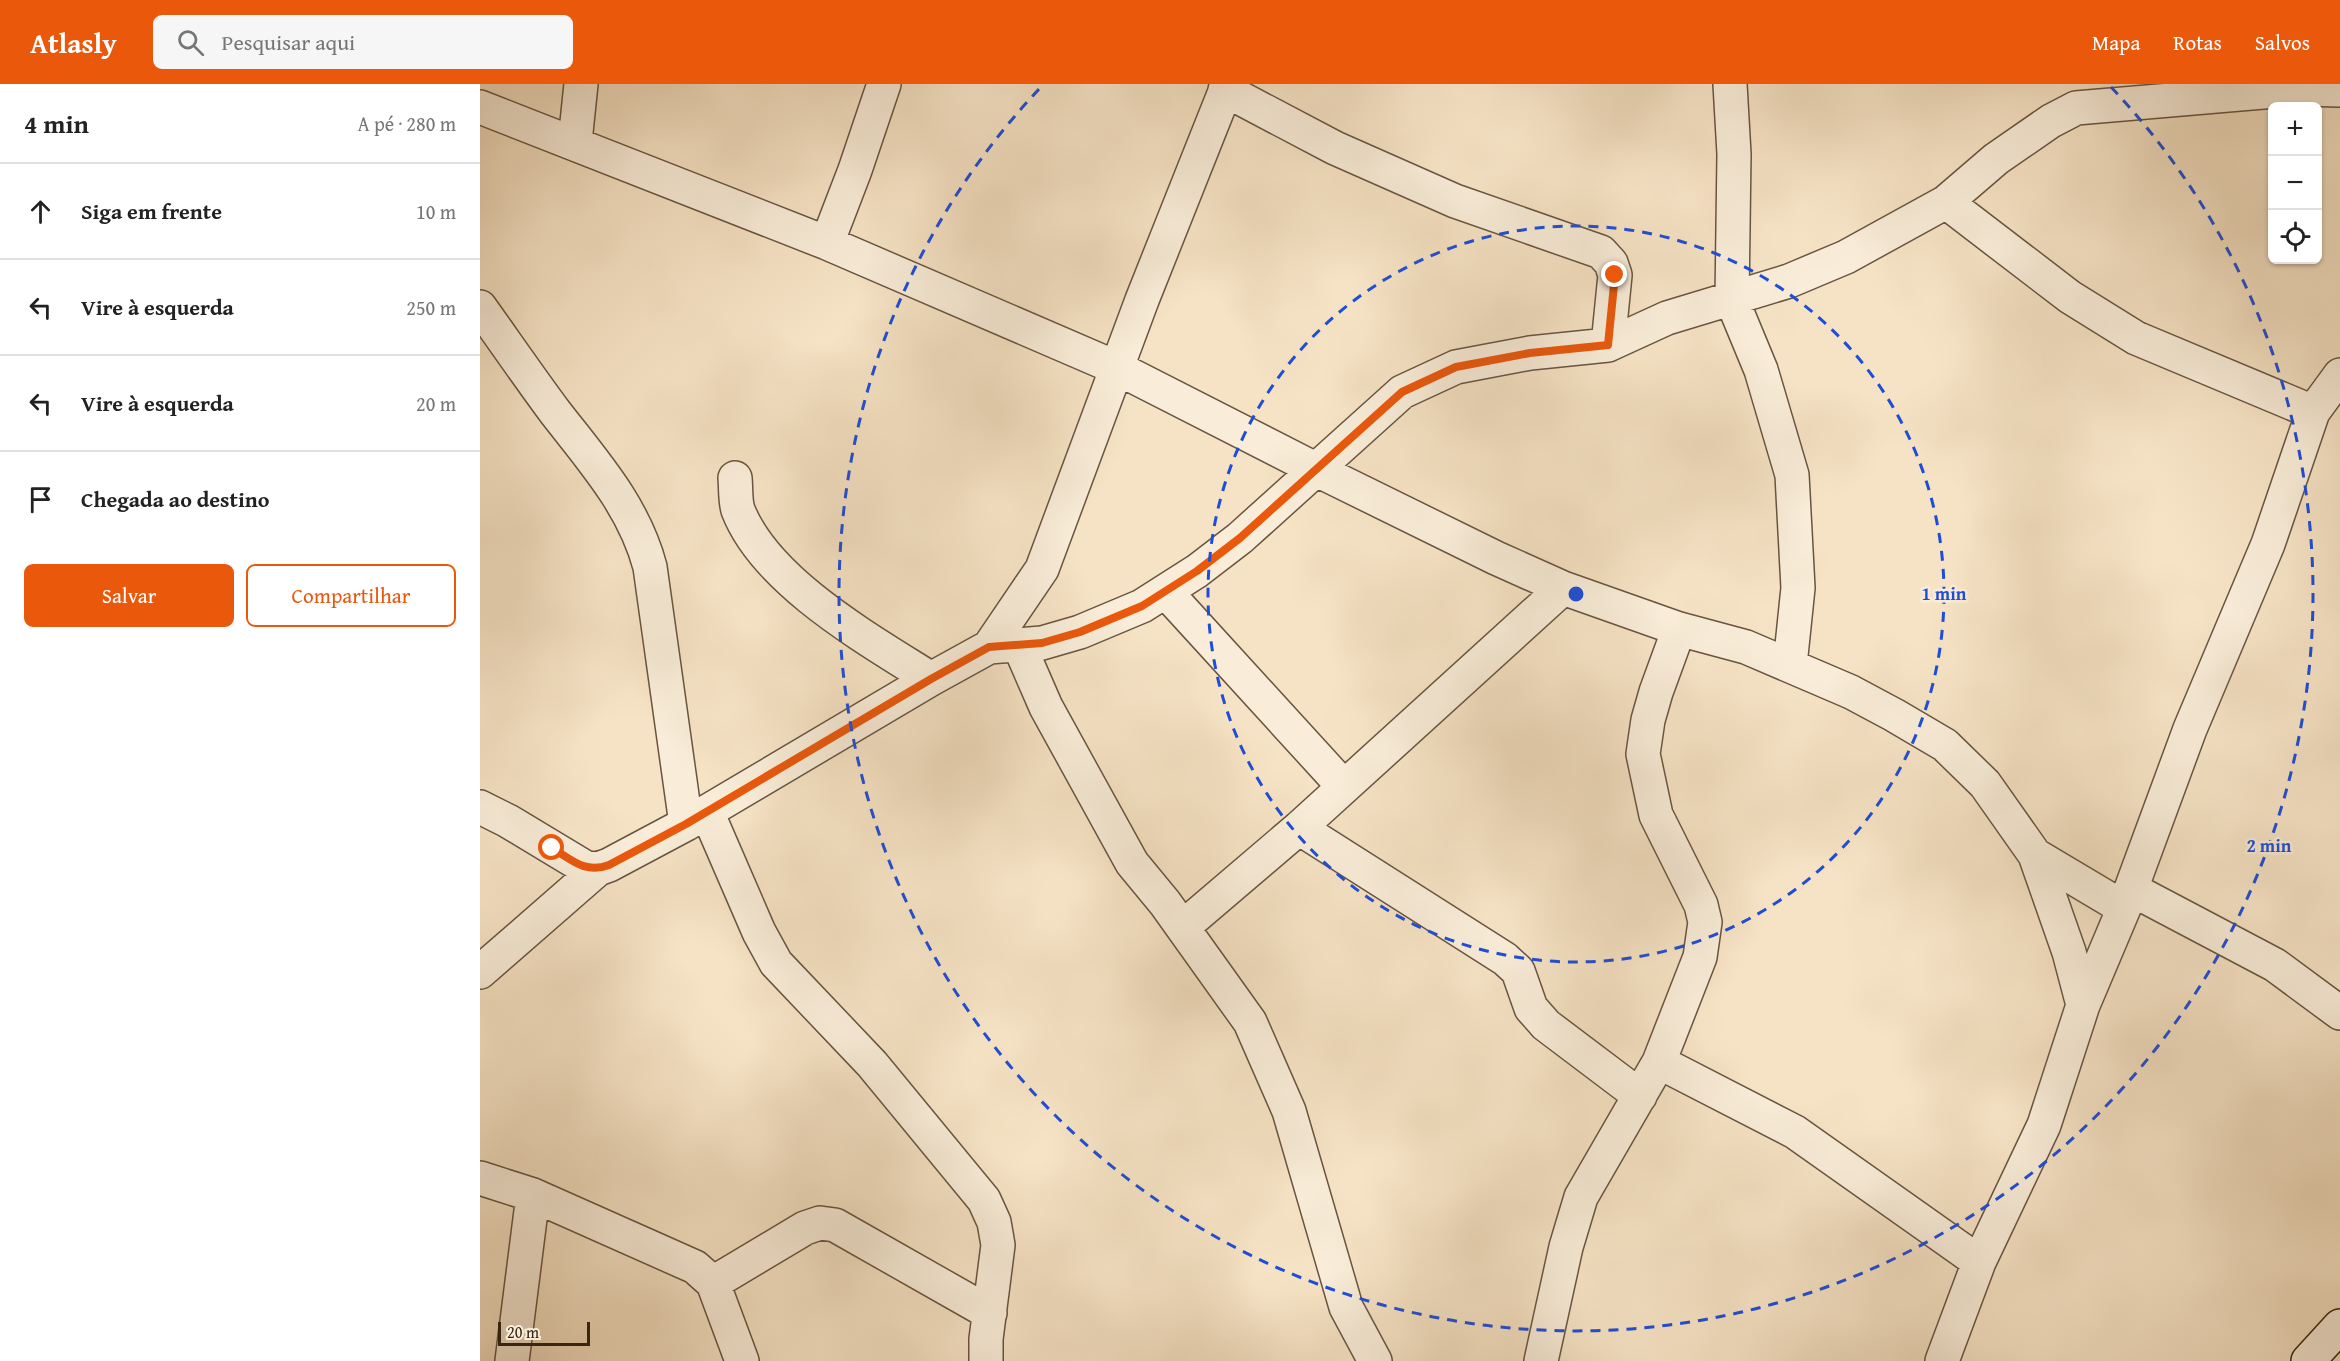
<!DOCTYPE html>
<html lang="pt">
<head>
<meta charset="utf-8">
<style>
	:root { --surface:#fff; --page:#f6f6f6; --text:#222; --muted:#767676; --line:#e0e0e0; --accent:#ea580c }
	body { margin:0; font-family:"Gentium Book Plus",serif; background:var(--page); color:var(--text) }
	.controls { position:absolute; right:18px; top:18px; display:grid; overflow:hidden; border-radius:9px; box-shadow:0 2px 4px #0004 }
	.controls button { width:54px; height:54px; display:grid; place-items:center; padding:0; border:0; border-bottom:2px solid var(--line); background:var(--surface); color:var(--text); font:30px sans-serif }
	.scale { position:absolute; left:18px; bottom:15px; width:92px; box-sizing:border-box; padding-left:6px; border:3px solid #382613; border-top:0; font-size:16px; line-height:21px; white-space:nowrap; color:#382613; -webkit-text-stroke:4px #f9edd9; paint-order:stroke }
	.stop { position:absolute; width:18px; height:18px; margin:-14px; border:4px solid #ea580c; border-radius:50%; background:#fff }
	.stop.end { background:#ea580c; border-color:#fff; box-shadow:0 2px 6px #0008 }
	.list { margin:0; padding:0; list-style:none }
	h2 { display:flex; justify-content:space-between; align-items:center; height:78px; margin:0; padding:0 24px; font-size:26px }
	h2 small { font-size:20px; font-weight:400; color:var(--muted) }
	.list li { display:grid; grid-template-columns:39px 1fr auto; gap:18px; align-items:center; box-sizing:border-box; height:96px; padding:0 24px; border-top:2px solid var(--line) }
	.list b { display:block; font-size:22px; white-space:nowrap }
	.list em { font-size:20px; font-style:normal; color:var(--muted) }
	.actions { display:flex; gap:12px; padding:18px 24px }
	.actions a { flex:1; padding:14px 0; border:2px solid var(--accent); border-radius:9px; text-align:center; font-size:21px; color:var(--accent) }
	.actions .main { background:var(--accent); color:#fff }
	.icon { flex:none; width:33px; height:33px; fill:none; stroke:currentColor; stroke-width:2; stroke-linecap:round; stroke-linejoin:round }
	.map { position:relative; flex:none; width:1860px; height:1277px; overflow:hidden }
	header { display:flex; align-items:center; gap:36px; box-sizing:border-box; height:84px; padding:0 30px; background:var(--accent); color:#fff }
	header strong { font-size:28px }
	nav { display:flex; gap:33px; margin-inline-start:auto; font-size:21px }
	.search { width:420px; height:54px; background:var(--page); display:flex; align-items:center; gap:15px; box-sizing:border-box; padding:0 21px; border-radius:9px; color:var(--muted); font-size:22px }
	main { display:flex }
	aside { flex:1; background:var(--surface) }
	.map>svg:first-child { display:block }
</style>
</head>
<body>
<header>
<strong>Atlasly</strong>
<div class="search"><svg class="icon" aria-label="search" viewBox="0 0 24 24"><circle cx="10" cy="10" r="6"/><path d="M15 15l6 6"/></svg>Pesquisar aqui</div>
<nav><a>Mapa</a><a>Rotas</a><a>Salvos</a></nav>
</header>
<main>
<aside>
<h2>4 min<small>A pé · 280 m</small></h2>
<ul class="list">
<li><svg class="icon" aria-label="ahead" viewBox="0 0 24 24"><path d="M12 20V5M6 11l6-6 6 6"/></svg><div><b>Siga em frente</b></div><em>10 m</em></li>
<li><svg class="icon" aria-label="left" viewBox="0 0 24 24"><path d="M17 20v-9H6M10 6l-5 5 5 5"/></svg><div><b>Vire à esquerda</b></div><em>250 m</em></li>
<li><svg class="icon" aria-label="left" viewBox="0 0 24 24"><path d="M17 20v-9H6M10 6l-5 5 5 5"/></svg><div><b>Vire à esquerda</b></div><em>20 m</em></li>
<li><svg class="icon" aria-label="arrive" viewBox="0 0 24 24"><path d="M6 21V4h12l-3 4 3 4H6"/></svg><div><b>Chegada ao destino</b></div></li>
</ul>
<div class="actions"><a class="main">Salvar</a><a>Compartilhar</a></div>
</aside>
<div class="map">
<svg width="1860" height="1277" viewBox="0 0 1860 1277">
	<rect width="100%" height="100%" fill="#f6e3c5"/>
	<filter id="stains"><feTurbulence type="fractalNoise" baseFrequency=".00333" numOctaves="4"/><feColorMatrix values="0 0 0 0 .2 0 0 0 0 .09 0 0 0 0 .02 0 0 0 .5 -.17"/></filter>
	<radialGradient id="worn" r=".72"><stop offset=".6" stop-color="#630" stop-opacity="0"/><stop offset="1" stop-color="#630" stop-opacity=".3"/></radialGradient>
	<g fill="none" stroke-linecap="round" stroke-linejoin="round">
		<defs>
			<path id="street" d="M 1250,0 L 1254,70 L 1252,216 L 1281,286 L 1312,391 L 1318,504 L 1310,581
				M 745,6 L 855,64 L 975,117 L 1121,168 L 1131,179 L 1135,191 L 1128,261
				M 0,23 L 347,159 L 637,284 L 835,385 L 1016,474 L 1083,504 L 1199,545 L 1266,563 L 1371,608 L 1414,631 L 1465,661 L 1505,700 L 1555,771 L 1589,868 L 1603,921
				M 95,58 L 101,0
				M 1466,118 L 1590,213 L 1656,254 L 1833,328
				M 347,159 L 375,86 L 404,0
				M 0,223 C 25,258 49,293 75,328 C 113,377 154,422 170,483 L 206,740
				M 255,394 C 256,404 255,417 258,426 C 286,498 388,555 451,595
				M 686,508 L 864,703
				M 539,561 L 566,623 L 652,779 L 685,819 L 770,938 L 809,1027 L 866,1223 L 895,1277
				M 509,563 L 562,485 L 662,216 L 748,0
				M 0,723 L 28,737 L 106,784 L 118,785 L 129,781 L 206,740 L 451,595 L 509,563 L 562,559 L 600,548 L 662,522 L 717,487 L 760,454 L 922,308 L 976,283 L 1050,269 L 1128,261 L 1187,234 L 1309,197 L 1366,173 L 1466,118 L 1516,75 L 1571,37 L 1596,24 L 1820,5 L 1860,6
				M 227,728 L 279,848 L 296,879 L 392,980 L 504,1116 L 514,1138 L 518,1161 L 506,1255 L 506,1277
				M 819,744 L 1025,875 L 1038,887 L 1051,924 L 1066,941 L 1160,1012
				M 1555,771 L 1644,824
				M 1651,805 L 1795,881 L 1860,929
				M 703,843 L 819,744 L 1083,504
				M 0,888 L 118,785
				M 1179,978 L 1315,1048 L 1499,1178
				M 0,1094 L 53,1111 L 215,1183 L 233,1199 L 262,1277
				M 233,1199 L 325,1144 L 340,1139 L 355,1141 L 510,1229
				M 32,1277 L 53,1111
				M 1061,1277 L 1086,1163 L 1101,1113 L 1179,978 L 1220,873 L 1225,838 L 1221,821 L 1176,731 L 1163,670 L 1168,636 L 1176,608 L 1199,545
				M 1462,1277 L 1499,1178 L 1564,1041 L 1603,921 L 1644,824 L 1710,645 L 1788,460 L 1833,328 L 1860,291"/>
			<path id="secondary" d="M 1828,1277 L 1860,1242"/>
		</defs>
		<use href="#street" stroke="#685540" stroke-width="36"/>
		<use href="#secondary" stroke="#382613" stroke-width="36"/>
		<use href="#street" stroke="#f9edd9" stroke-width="33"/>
		<use href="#secondary" stroke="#f9edd9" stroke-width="33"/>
	</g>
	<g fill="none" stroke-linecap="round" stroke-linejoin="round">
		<path stroke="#ea580c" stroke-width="8" d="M 72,764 C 92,776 105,790 129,781 L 206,740 L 451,595 L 509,563 L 562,559 L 600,548 L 662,522 L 717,487 L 760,454 L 922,308 L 976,283 L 1050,269 L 1128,261 L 1135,191"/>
	</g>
	<g fill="none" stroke="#1d4ed8" stroke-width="3" stroke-dasharray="10 8">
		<circle cx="1096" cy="510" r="368"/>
		<path d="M1631 3A737 737 0 1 1 561 3"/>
	</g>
	<circle cx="1096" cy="510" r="9" fill="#1d4ed8" stroke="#f9edd9" stroke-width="3"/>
	<g font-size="18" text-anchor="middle" font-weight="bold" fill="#1d4ed8" stroke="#f9edd9" stroke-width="5" stroke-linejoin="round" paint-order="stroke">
		<text x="1464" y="516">1 min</text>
		<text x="1789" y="768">2 min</text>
	</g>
	<rect width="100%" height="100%" filter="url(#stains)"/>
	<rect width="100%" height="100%" fill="url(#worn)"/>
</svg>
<div class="controls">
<button>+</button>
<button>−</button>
<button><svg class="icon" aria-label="locate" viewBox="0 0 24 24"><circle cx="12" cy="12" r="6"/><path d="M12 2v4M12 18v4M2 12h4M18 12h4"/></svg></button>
</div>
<div class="scale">20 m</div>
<div class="stop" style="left:72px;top:764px"></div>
<div class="stop end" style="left:1135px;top:191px"></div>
</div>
</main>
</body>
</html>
